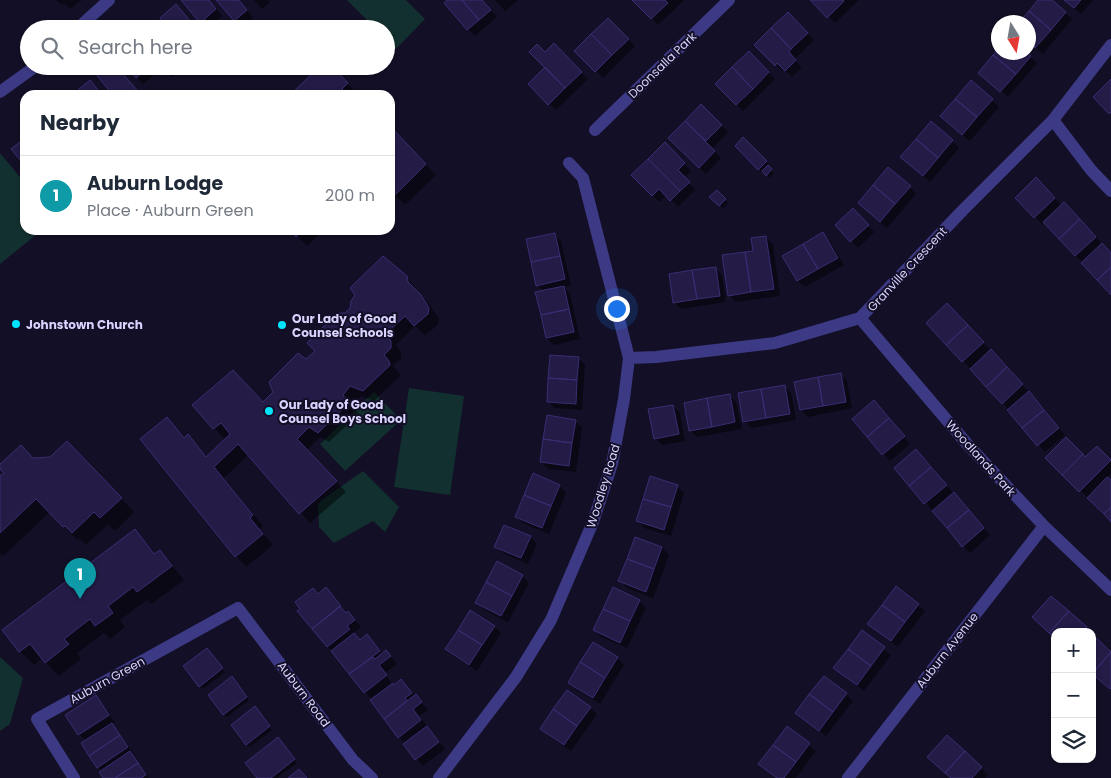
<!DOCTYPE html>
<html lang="en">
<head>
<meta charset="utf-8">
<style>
	:root { --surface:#fff; --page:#f2f2f3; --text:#1f2937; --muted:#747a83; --line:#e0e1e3; --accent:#b45309 }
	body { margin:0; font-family:Poppins,sans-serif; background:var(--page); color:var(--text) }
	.controls { position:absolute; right:15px; bottom:15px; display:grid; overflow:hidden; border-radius:10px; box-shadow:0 1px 4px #0004 }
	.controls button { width:45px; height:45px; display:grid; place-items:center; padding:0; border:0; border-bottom:1px solid var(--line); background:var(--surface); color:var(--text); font:25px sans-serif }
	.compass { position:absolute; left:991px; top:15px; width:45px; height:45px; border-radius:50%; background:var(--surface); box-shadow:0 1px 4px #0004; rotate:169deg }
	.you { position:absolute; left:616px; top:308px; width:18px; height:18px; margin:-12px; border:4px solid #fff; border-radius:50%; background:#1a73e8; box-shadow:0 0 0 8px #1a73e833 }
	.badge { display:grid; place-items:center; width:32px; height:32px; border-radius:50%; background:var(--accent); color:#fff; font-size:16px; font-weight:700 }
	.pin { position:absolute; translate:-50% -41px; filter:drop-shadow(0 1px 2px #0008) }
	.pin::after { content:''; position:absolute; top:26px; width:18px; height:15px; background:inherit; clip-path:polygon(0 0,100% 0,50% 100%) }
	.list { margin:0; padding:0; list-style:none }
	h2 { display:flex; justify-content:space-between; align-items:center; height:65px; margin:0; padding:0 20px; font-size:21px }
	h2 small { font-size:16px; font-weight:400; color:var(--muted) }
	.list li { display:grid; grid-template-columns:32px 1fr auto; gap:15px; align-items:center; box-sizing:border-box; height:80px; padding:0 20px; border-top:1px solid var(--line) }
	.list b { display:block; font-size:19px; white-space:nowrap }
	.list p { margin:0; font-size:16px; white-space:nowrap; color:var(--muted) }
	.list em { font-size:16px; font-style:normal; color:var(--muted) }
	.icon { flex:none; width:28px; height:28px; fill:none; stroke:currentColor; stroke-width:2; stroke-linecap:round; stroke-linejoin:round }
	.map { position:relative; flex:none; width:1111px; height:778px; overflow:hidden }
	.search { position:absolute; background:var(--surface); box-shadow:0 1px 4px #0004; left:20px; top:20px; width:375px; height:55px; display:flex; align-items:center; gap:12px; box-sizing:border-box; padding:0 18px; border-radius:28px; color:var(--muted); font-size:19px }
	.panel { position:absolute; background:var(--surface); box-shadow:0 1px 4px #0004; left:20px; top:90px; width:375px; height:145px; border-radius:15px }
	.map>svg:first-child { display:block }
</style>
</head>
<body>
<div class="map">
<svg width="1111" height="778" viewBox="0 0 1111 778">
	<rect width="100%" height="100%" fill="#130f26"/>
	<path fill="#12302f" d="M 347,0 L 406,0 L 425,19 L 396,49 L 386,39 L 386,29 L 376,29 Z
		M 0,153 L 25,183 L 25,230 L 42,230 L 0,264 Z
		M 409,388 L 464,396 L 450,495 L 394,487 Z
		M 374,392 L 401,420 L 345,471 L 320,444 Z
		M 363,471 L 399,507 L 385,532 L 373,521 L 334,543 L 319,527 L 318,505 L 322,500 Z
		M 0,657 L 23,678 L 10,724 L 0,731 Z"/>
	<path fill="#0007" d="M 56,0 L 82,0 L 70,9 L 64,3 L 62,5 Z
		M 183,0 L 209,0 L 222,16 L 207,29 Z
		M 218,0 L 240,0 L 253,18 L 242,27 Z
		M 254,0 L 268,0 L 270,2 L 262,9 Z
		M 449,0 L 482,0 L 497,17 L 475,36 L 445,3 Z
		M 495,0 L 518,0 L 505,11 Z
		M 633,0 L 684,0 L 658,25 Z
		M 812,0 L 859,0 L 835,23 Z
		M 1039,0 L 1050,0 L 1072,19 L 1043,54 L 1028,41 L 1028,22 L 1020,22 Z
		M 1064,0 L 1093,0 L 1081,14 Z
		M 788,14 L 814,40 L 794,60 L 802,67 L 792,77 L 784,69 L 782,71 L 756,45 Z
		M 608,20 L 635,46 L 603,78 L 576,51 Z
		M 554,45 L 588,79 L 556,110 L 529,84 L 546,67 L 545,53 Z
		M 998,50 L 998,52 L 1030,57 L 1037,63 L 1008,97 L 980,73 Z
		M 749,53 L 775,79 L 743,111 L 717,84 Z
		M 116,66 L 140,95 L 114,95 Z
		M 127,66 L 154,66 L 158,72 L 143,84 Z
		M 162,66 L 184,66 L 172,77 Z
		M 189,66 L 194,66 L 199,72 L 196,74 Z
		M 331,66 L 358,95 L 291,95 Z
		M 364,66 L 376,66 L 370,72 Z
		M 971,82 L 999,107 L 970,141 L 948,123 Z
		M 701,106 L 728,132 L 712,149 L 721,158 L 706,174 L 670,138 Z
		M 931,123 L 959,148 L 930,182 L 909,164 Z
		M 390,128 L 436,175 L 405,205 L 390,190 Z
		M 743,139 L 769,165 L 767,167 L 774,173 L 770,178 L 763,171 L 762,172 L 736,146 Z
		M 665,144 L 691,171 L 684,178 L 695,190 L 678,207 L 667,195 L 659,202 L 633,175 Z
		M 1036,179 L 1062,206 L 1071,210 L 1111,254 L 1111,294 L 1044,221 L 1042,224 L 1016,198 Z
		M 910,187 L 916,194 L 887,228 L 866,210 Z
		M 717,191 L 728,203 L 723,208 L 711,197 Z
		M 853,210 L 874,232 L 858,248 L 837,225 Z
		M 291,230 L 323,230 L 307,246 Z
		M 823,234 L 830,241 L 844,265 L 805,287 L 798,281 L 784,256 Z
		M 554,235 L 561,241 L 571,286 L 564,287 L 570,294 L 580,339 L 554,345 L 547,338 L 544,292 L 537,285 Z
		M 766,237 L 773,244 L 780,296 L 736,302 L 729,295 L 754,252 Z
		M 715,268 L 722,275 L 726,302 L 681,309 L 674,302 Z
		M 406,277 L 431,307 L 439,319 L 438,325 L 425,335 L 415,326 L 396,345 L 401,353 L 401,358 L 393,366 L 399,373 L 400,376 L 374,401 L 361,396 L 352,406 L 359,414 L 329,442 L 320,437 L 307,450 L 346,492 L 310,523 L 249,454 L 224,478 L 263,526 L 259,529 L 273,545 L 246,567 L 236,556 L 167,418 L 185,438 L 188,436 L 207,457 L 225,440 L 194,405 L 263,403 L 316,351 L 345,314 Z
		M 954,311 L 1029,392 L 1065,435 L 1045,452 L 1009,410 L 928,323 Z
		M 578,358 L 585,365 L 582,410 L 555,408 L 548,402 Z
		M 840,374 L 847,381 L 852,408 L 808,417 L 801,410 Z
		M 784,386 L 791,393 L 796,420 L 751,428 L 745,421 Z
		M 729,395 L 736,402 L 742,429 L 697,437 L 690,430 Z
		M 673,406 L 680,413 L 685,441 L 662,445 L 655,438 Z
		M 881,409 L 910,444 L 890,461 L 854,419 Z
		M 575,421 L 582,428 L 576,472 L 548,469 L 541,462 Z
		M 1097,447 L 1111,462 L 1111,473 L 1107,478 L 1111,482 L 1111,520 L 1047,458 L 1085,458 Z
		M 81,456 L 134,512 L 115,531 L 108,524 L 86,545 L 79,538 L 77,540 L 50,512 L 3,556 L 0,554 L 0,478 L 6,473 L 0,466 L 34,459 Z
		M 923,458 L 990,535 L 970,553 L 896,468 Z
		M 560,486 L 566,493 L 549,534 L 523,523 L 516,517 Z
		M 677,486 L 684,493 L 671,536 L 644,528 L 638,521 Z
		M 135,531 L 156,555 L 160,552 L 184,580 L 151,604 L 147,600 L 120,620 L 125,627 L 110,639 L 104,633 L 77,653 L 81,659 L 59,676 L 42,658 L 34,665 L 20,651 L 4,630 Z
		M 530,537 L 537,544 L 528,564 L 503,553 L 496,546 Z
		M 636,539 L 662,548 L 669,555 L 653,598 L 627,588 L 620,581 Z
		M 522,576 L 529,583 L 508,622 L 484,610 L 477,603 Z
		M 326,589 L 347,613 L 348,612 L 361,627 L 353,633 L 361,641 L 367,636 L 383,654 L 386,652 L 397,664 L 385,673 L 392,684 L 394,686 L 408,688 L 428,710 L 419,716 L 445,749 L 423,766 L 399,737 L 372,700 L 299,611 Z
		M 639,601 L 646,608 L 627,648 L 601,637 L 595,630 Z
		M 918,605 L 925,611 L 898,647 L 869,624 Z
		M 494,626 L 501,633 L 477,671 L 453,656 L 446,649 Z
		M 862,632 L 891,655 L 864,691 L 835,668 Z
		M 210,652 L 225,672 L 203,689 L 200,686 Z
		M 617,658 L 624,665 L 600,704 L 576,689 L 570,682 Z
		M 235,681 L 249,700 L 227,717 L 224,714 Z
		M 846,694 L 853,701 L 826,736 L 797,713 Z
		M 96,697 L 109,713 L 78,733 Z
		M 590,708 L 597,714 L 571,751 L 549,736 L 542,729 Z
		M 258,711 L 272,730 L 250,747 L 247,744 Z
		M 110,716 L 115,722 L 112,724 L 118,731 L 134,754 L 132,755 L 149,778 L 104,778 L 86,741 L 80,735 Z
		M 787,728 L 816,751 L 796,778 L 777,778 L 760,764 Z
		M 280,742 L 297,763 L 277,778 L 258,778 Z
		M 981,768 L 988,775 L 985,778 L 952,778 Z"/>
	<path fill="#241b47" stroke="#3b2d73" d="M 181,0 L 209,0 L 216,9 L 200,23 Z
		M 216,0 L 239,0 L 247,10 L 234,21 Z
		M 447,0 L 462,0 L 479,20 L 467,30 L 444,3 Z
		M 462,0 L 482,0 L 491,10 L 479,20 Z
		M 632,0 L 665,0 L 668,3 L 651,19 Z
		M 810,0 L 843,0 L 844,1 L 827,18 Z
		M 1038,0 L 1052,0 L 1066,12 L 1051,30 L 1029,11 Z
		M 1064,0 L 1081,0 L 1074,8 Z
		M 176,4 L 195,27 L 197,29 L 168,29 L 160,18 Z
		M 1029,11 L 1051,30 L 1035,48 L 1028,42 L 1028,22 L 1019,22 Z
		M 788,12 L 808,33 L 791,49 L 771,28 Z
		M 608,18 L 629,39 L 612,55 L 591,34 Z
		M 336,20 L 345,29 L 327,29 Z
		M 771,28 L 791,49 L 789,52 L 796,60 L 785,71 L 777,63 L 775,66 L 754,45 Z
		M 591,34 L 612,55 L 595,72 L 574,51 Z
		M 554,43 L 582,72 L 565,88 L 529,52 L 537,44 L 545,52 Z
		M 998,49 L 998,52 L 1027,52 L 1031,56 L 1016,74 L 993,55 Z
		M 749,51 L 769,72 L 753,89 L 732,67 Z
		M 993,55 L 1016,74 L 1000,92 L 978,73 Z
		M 101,66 L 116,66 L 137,90 L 131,95 L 113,95 L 94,72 Z
		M 126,66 L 150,66 L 136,78 Z
		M 320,66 L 332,66 L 348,83 L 342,89 L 348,95 L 290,95 Z
		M 545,67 L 565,88 L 548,105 L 528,84 Z
		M 732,67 L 753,89 L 736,105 L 715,84 Z
		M 1111,79 L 1111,112 L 1109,114 L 1093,97 Z
		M 90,80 L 102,95 L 74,95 L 73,94 Z
		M 971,80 L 993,99 L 977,117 L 955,99 Z
		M 955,99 L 977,117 L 962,135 L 940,116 Z
		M 701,104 L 722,125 L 706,141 L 685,121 Z
		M 685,121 L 715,151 L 699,168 L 668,138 Z
		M 931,121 L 953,140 L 938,158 L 916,139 Z
		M 390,126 L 426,164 L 394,196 L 390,192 Z
		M 743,137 L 767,161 L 758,170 L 735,146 Z
		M 25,138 L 25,166 L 11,149 Z
		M 916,139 L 938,158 L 923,176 L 900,157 Z
		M 665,142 L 685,163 L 678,170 L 690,182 L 680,191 L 648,159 Z
		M 648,159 L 680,191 L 670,201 L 659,189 L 652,196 L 631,175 Z
		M 768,165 L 772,169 L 766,176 L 762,171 Z
		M 888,167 L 911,186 L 895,204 L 873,185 Z
		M 1036,177 L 1055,198 L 1034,218 L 1015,198 Z
		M 873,185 L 895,204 L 880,222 L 858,203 Z
		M 717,190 L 726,199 L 719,206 L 709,197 Z
		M 1064,202 L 1080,219 L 1059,239 L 1043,222 Z
		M 853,208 L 869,225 L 850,242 L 835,225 Z
		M 1080,219 L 1096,237 L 1075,256 L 1059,239 Z
		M 289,230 L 303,230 L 296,237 Z
		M 823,232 L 838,258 L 818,269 L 803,244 Z
		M 555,233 L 560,256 L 531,262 L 526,239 Z
		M 766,236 L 774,289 L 751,292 L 745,252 L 753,251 L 751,238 Z
		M 1102,243 L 1111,253 L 1111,267 L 1097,280 L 1081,263 Z
		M 803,244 L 818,269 L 797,281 L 782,256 Z
		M 745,252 L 751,292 L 728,296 L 722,255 Z
		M 383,256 L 407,276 L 408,282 L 421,295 L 429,308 L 428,314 L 414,326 L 405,316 L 386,334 L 391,341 L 391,348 L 384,355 L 389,361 L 390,365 L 363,391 L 350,386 L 343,395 L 349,403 L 318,433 L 309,427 L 297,439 L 337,481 L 299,514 L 238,444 L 214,467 L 253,515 L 250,518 L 263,534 L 235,557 L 140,439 L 167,417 L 184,438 L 188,434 L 206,457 L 230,434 L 221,423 L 213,429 L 192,405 L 233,370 L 263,402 L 273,392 L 269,382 L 298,353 L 306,359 L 315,351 L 307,343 L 337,313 L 345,313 L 350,308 L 351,301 L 355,295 L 350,288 Z
		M 560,256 L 565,279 L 536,286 L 531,262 Z
		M 716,267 L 720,296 L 697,299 L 692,270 Z
		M 1111,267 L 1111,295 L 1097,280 Z
		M 692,270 L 697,299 L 673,303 L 669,274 Z
		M 564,286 L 569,309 L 541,315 L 535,292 Z
		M 947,303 L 968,325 L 946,345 L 926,323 Z
		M 569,309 L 574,332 L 546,338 L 541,315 Z
		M 968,325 L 984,342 L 962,362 L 946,345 Z
		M 991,349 L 1007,367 L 986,387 L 970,369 Z
		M 550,355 L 579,357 L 577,380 L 548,378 Z
		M 1007,367 L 1023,384 L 1002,404 L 986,387 Z
		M 841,373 L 846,402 L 823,406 L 818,377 Z
		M 818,377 L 823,406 L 800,410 L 794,382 Z
		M 548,378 L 577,380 L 576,404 L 547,402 Z
		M 785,385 L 790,414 L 766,418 L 761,389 Z
		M 761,389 L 766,418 L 743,422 L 738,393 Z
		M 1029,391 L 1044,410 L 1022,428 L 1007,410 Z
		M 730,394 L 735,422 L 712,427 L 707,398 Z
		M 707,398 L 712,427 L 689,431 L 684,403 Z
		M 874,400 L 889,418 L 867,437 L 852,419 Z
		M 673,405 L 679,434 L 654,439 L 648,409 Z
		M 1044,410 L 1059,428 L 1037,446 L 1022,428 Z
		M 547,415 L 576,420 L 572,443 L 543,439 Z
		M 889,418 L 905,436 L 882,455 L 867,437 Z
		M 1066,437 L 1083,454 L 1062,475 L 1045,458 Z
		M 543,439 L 572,443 L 569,466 L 540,462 Z
		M 67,441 L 122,498 L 100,518 L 94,512 L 72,533 L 65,526 L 63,527 L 36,499 L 0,533 L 0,476 L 4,473 L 0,469 L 0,464 L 21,445 L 33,458 L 50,457 Z
		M 1097,446 L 1111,460 L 1079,492 L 1062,475 L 1083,454 L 1085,457 Z
		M 916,449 L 931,467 L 909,486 L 894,468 Z
		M 931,467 L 947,485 L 924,504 L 909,486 Z
		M 533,473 L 560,485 L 551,506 L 524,495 Z
		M 650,476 L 678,485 L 671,507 L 643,499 Z
		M 1107,477 L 1111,480 L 1111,507 L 1104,514 L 1087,498 Z
		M 954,492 L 969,510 L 947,528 L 932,511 Z
		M 524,495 L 551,506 L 542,528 L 515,517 Z
		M 643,499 L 671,507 L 664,530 L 636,521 Z
		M 1111,507 L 1111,522 L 1104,514 Z
		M 969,510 L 984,528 L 962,547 L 947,528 Z
		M 504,525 L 531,536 L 521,558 L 494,547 Z
		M 135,529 L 154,554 L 160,550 L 172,566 L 137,592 L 133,587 L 108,606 L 113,613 L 95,626 L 90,619 L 64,639 L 69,644 L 45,663 L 30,644 L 19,652 L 2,630 Z
		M 635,537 L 662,547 L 654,569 L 627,559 Z
		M 627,559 L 654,569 L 646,592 L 618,581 Z
		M 497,561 L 523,575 L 512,596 L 486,582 Z
		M 486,582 L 512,596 L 501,616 L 475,603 Z
		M 896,586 L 919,604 L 905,622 L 882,605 Z
		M 326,587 L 341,606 L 312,629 L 297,611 L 300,609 L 295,602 L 313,588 L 318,594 Z
		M 613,587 L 640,600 L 630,621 L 603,609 Z
		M 1051,596 L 1069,611 L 1049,633 L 1032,617 Z
		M 882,605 L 905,622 L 891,641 L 867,624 Z
		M 340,606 L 346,613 L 348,611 L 355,620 L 347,626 L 350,629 L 327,647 L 312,629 Z
		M 603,609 L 630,621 L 620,643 L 593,630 Z
		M 470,610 L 495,626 L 482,645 L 458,630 Z
		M 1069,611 L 1087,627 L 1082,632 L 1055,632 L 1055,638 L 1049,633 Z
		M 458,630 L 482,645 L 469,665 L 445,649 Z
		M 862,630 L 885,647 L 871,666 L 848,649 Z
		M 354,633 L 360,640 L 367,634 L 380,651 L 349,674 L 331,651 Z
		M 1094,636 L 1111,652 L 1092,674 L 1092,638 Z
		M 593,642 L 618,657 L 605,678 L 580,662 Z
		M 207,648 L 223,668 L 199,687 L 183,666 Z
		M 848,649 L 871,666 L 857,685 L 833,668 Z
		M 386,650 L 391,656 L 379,665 L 387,675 L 364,693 L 349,674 L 373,657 L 375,659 Z
		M 1111,652 L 1111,688 L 1110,689 L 1092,674 Z
		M 580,662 L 605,678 L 593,698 L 568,683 Z
		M 232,676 L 247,697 L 223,715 L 208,695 Z
		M 824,676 L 847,693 L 833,712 L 809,694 Z
		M 401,679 L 412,693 L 405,698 L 407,701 L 384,719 L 370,700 L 393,683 L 394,685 Z
		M 567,690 L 591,707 L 577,726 L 553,709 Z
		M 416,694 L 422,702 L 413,709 L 421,720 L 398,738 L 384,719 Z
		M 809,694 L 833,712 L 819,731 L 795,713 Z
		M 96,695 L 109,715 L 78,735 L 65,715 Z
		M 255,706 L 270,726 L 246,745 L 231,725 Z
		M 553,709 L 577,726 L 564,745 L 540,729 Z
		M 112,723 L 120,735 L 89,756 L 81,743 Z
		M 427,726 L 439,742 L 415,760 L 403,744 Z
		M 787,726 L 810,743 L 796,762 L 773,745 Z
		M 120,735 L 128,747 L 97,768 L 89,756 Z
		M 947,735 L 965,751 L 945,773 L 927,757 Z
		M 278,737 L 295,759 L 271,778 L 257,778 L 245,763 Z
		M 773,745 L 796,762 L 784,778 L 777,778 L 758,764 Z
		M 130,751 L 138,763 L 115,778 L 103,778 L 99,772 Z
		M 965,751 L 982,767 L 972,778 L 951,778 L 945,773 Z
		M 138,763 L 146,775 L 141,778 L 115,778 Z
		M 299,769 L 307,778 L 288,778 Z"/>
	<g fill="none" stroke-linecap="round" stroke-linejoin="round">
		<path stroke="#3d3a85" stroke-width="12" d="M 77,29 L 109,0
			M 0,92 L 36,66
			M 1053,120 L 1091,170 L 1111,191
			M 595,130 L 729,0
			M 860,318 L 968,445 L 1044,526 L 1111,590
			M 629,358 L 656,357 L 775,343 L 860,318 L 963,210 L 1053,120 L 1111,45
			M 74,778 L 37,719 L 238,608 L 353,760 L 372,778
			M 439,778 L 516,677 L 551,620 L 593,522 L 612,464 L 624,399 L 629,358 L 583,178 L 569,163
			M 848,778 L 1044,526"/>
	</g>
	<g fill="#00e5ff" stroke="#130f26" stroke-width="2">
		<circle cx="16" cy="324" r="5"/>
		<circle cx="282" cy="325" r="5"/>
		<circle cx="269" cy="411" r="5"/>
	</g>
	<g text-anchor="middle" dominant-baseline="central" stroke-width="4" stroke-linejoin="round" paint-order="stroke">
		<g font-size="12" fill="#d9d4ff" stroke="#130f26">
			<text transform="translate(662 65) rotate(-44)">Doonsalla Park</text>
			<text transform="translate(907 269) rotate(-47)">Granville Crescent</text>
			<text transform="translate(981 458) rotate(48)">Woodlands Park</text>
			<text transform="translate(603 486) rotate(-73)">Woodley Road</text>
			<text transform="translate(947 650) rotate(-52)">Auburn Avenue</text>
			<text transform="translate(107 680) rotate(-29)">Auburn Green</text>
			<text transform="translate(304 694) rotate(53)">Auburn Road</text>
		</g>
		<g font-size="12" font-weight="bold" fill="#d9d4ff" stroke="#130f26" text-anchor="start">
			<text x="292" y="318">Our Lady of Good<tspan x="292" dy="14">Counsel Schools</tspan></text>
			<text x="26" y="324">Johnstown Church</text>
			<text x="279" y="404">Our Lady of Good<tspan x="279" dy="14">Counsel Boys School</tspan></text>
		</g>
	</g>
</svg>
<div class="controls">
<button>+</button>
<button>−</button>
<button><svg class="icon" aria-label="layers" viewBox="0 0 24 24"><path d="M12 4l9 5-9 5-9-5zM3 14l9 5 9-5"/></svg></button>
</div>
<svg class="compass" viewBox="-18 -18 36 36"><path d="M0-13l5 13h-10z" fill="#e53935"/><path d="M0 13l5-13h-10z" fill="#747a83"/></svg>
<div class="you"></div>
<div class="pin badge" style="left:80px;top:599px;background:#0f9aa8">1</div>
<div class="search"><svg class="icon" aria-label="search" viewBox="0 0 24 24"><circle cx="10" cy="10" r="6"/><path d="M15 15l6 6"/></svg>Search here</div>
<section class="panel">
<h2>Nearby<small></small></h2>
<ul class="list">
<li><span class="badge" style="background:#0f9aa8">1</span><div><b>Auburn Lodge</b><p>Place · Auburn Green</p></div><em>200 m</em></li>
</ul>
</section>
</div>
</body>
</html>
